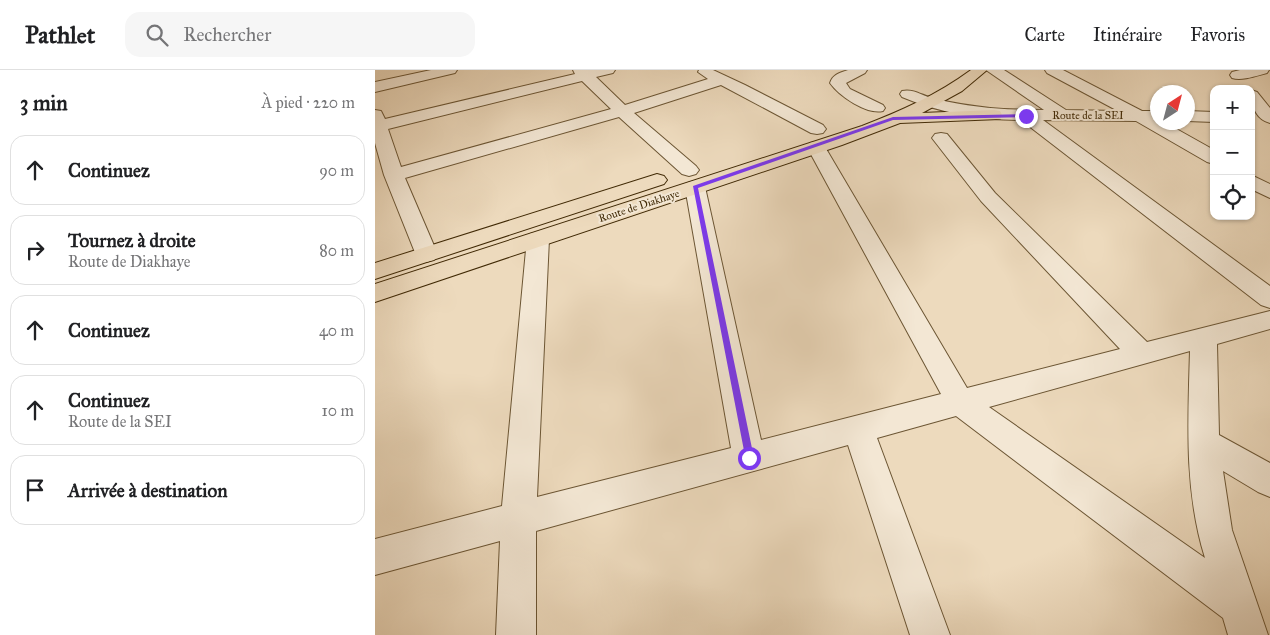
<!DOCTYPE html>
<html lang="fr">
<head>
<meta charset="utf-8">
<style>
	:root { --surface:#fff; --page:#f6f6f6; --text:#202124; --muted:#757577; --line:#e0e0e0 }
	body { margin:0; font-family:"IM FELL Great Primer",serif; background:var(--page); color:var(--text) }
	.controls { position:absolute; right:15px; top:15px; display:grid; overflow:hidden; border-radius:10px; box-shadow:0 1px 4px #0004 }
	.controls button { width:45px; height:45px; display:grid; place-items:center; padding:0; border:0; border-bottom:1px solid var(--line); background:var(--surface); color:var(--text); font:25px sans-serif }
	.compass { position:absolute; left:775px; top:15px; width:45px; height:45px; border-radius:50%; background:var(--surface); box-shadow:0 1px 4px #0004; rotate:36deg }
	.stop { position:absolute; width:15px; height:15px; margin:-11px; border:4px solid #7c3aed; border-radius:50%; background:#fff }
	.stop.end { background:#7c3aed; border-color:#fff; box-shadow:0 1px 5px #0008 }
	.list { margin:0; padding:0; list-style:none }
	h2 { display:flex; justify-content:space-between; align-items:center; height:65px; margin:0; padding:0 20px; font-size:21px }
	h2 small { font-size:16px; font-weight:400; color:var(--muted) }
	.list li { display:grid; grid-template-columns:32px 1fr auto; gap:15px; align-items:center; box-sizing:border-box; height:70px; margin:0 10px 10px; padding:0 10px; border:1px solid var(--line); border-radius:15px }
	.list b { display:block; font-size:19px; white-space:nowrap }
	.list p { margin:0; font-size:16px; white-space:nowrap; color:var(--muted) }
	.list em { font-size:16px; font-style:normal; color:var(--muted) }
	.icon { flex:none; width:28px; height:28px; fill:none; stroke:currentColor; stroke-width:2; stroke-linecap:round; stroke-linejoin:round }
	.map { position:relative; flex:none; width:895px; height:565px; overflow:hidden }
	header { display:flex; align-items:center; gap:30px; box-sizing:border-box; height:70px; padding:0 25px; background:var(--surface); border-bottom:1px solid var(--line) }
	header strong { font-size:24px }
	nav { display:flex; gap:28px; margin-inline-start:auto; font-size:18px }
	.search { width:350px; height:45px; background:var(--page); display:flex; align-items:center; gap:12px; box-sizing:border-box; padding:0 18px; border-radius:15px; color:var(--muted); font-size:19px }
	main { display:flex }
	aside { flex:1; background:var(--surface) }
	.map>svg:first-child { display:block }
</style>
</head>
<body>
<header>
<strong>Pathlet</strong>
<div class="search"><svg class="icon" aria-label="search" viewBox="0 0 24 24"><circle cx="10" cy="10" r="6"/><path d="M15 15l6 6"/></svg>Rechercher</div>
<nav><a>Carte</a><a>Itinéraire</a><a>Favoris</a></nav>
</header>
<main>
<aside>
<h2>3 min<small>À pied · 220 m</small></h2>
<ul class="list">
<li><svg class="icon" aria-label="ahead" viewBox="0 0 24 24"><path d="M12 20V5M6 11l6-6 6 6"/></svg><div><b>Continuez</b></div><em>90 m</em></li>
<li><svg class="icon" aria-label="right" viewBox="0 0 24 24"><path d="M7 20v-9h11M14 6l5 5-5 5"/></svg><div><b>Tournez à droite</b><p>Route de Diakhaye</p></div><em>80 m</em></li>
<li><svg class="icon" aria-label="ahead" viewBox="0 0 24 24"><path d="M12 20V5M6 11l6-6 6 6"/></svg><div><b>Continuez</b></div><em>40 m</em></li>
<li><svg class="icon" aria-label="ahead" viewBox="0 0 24 24"><path d="M12 20V5M6 11l6-6 6 6"/></svg><div><b>Continuez</b><p>Route de la SEI</p></div><em>10 m</em></li>
<li><svg class="icon" aria-label="arrive" viewBox="0 0 24 24"><path d="M6 21V4h12l-3 4 3 4H6"/></svg><div><b>Arrivée à destination</b></div></li>
</ul>
</aside>
<div class="map">
<svg width="895" height="565" viewBox="0 0 895 565">
	<rect width="100%" height="100%" fill="#eddabd"/>
	<filter id="stains"><feTurbulence type="fractalNoise" baseFrequency=".004" numOctaves="4"/><feColorMatrix values="0 0 0 0 .2 0 0 0 0 .09 0 0 0 0 .02 0 0 0 .5 -.17"/></filter>
	<radialGradient id="worn" r=".72"><stop offset=".6" stop-color="#630" stop-opacity="0"/><stop offset="1" stop-color="#630" stop-opacity=".3"/></radialGradient>
	<g fill="none" stroke-linecap="round" stroke-linejoin="round">
		<defs>
			<path id="minor" d="M 56,0 L 82,0 L 80,3 L 0,22 L 0,12 Z
				M 198,0 L 240,0 L 238,3 L 221,7 L 250,35 L 333,9 L 323,2 L 324,0 L 338,0 L 370,15 L 448,55 L 451,59 L 448,63 L 442,64 L 436,63 L 346,15 L 259,43 L 321,96 L 324,100 L 321,104 L 314,106 L 307,104 L 244,47 L 30,108 L 63,185 L 59,190 L 51,192 L 43,190 L 9,105 L 0,73 L 0,40 L 6,41 L 10,49 L 200,4 ZM 207,11 L 236,39 L 26,97 L 13,59 Z
				M 473,0 L 492,0 L 490,3 L 471,13 L 475,19 L 508,35 L 510,38 L 508,41 C 492,45 464,26 455,13 C 458,4 465,3 473,0 Z
				M 611,0 L 629,0 L 691,40 L 743,41 L 672,3 L 670,0 L 688,0 L 767,41 L 782,41 L 782,52 L 789,52 L 839,80 L 839,94 L 832,92 L 761,51 L 668,50 L 895,216 L 895,238 L 886,235 L 646,50 C 606,50 565,43 527,27 L 525,24 L 527,21 C 539,18 549,27 561,29 C 599,38 631,40 669,40 Z
				M 865,0 L 894,0 L 892,3 C 881,6 867,11 857,8 L 855,5 L 857,2 Z
				M 876,20 L 882,22 L 895,38 L 895,53 C 880,49 876,34 876,20 Z
				M 812,41 L 839,42 L 839,52 L 812,51 Z
				M 566,63 L 572,64 L 620,123 L 772,272 L 895,241 L 895,259 L 842,274 L 844,365 L 895,393 L 895,427 L 883,422 L 848,401 L 857,460 L 893,565 L 853,565 L 848,548 L 581,346 L 502,368 L 575,565 L 535,565 L 473,375 L 161,461 L 161,565 L 121,565 L 125,471 L 0,505 L 0,469 L 127,436 L 152,169 L 155,164 L 163,162 L 171,164 L 174,169 L 162,427 L 356,378 L 310,117 L 313,113 L 320,111 L 327,113 L 330,117 L 386,370 L 566,324 L 432,77 L 435,73 L 441,72 L 447,73 L 450,77 L 592,318 L 745,279 L 606,131 L 557,68 L 560,64 ZM 815,281 C 813,351 809,421 830,488 L 614,337 Z
				M 876,105 L 895,114 L 895,128 L 876,119 Z"/>
			<path id="major" d="M 596,0 L 612,0 L 587,21 L 547,43 L 619,40 L 625,41 L 627,45 L 625,49 L 525,53 L 467,75 L 0,232 L 0,214 L 487,56 C 526,41 562,25 596,0 Z
				M 282,104 L 289,106 L 292,110 L 289,114 L 0,209 L 0,193 Z"/>
		</defs>
		<use href="#minor" stroke="#6c5634" stroke-width="2"/>
		<use href="#major" stroke="#412a06" stroke-width="2"/>
		<use href="#minor" fill="#f3e7d4" fill-rule="evenodd"/>
		<use href="#major" fill="#eddabd" fill-rule="evenodd"/>
	</g>
	<path fill="#7c3aed" d="M 651,44 L 653,47 L 518,50 L 323,118 L 379,388 L 378,391 L 371,391 L 318,116 L 518,47 Z"/>
	<g text-anchor="middle" dominant-baseline="central" stroke-width="4" stroke-linejoin="round" paint-order="stroke">
		<g font-size="11" fill="#412a06" stroke="#f3e7d4">
			<text x="713" y="45">Route de la SEI</text>
			<text transform="translate(264 136) rotate(-18)">Route de Diakhaye</text>
		</g>
	</g>
	<rect width="100%" height="100%" filter="url(#stains)"/>
	<rect width="100%" height="100%" fill="url(#worn)"/>
</svg>
<div class="controls">
<button>+</button>
<button>−</button>
<button><svg class="icon" aria-label="locate" viewBox="0 0 24 24"><circle cx="12" cy="12" r="6"/><path d="M12 2v4M12 18v4M2 12h4M18 12h4"/></svg></button>
</div>
<svg class="compass" viewBox="-18 -18 36 36"><path d="M0-13l5 13h-10z" fill="#e53935"/><path d="M0 13l5-13h-10z" fill="#757577"/></svg>
<div class="stop" style="left:374px;top:388px"></div>
<div class="stop end" style="left:651px;top:46px"></div>
</div>
</main>
</body>
</html>
